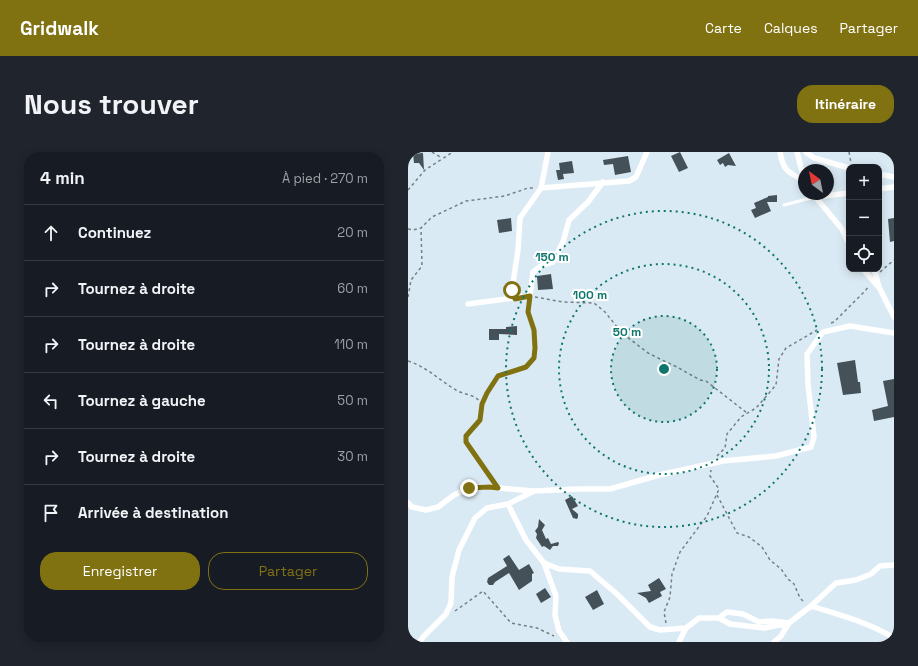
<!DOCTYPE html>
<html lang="fr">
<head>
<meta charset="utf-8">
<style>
	:root { --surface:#171b24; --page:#20242c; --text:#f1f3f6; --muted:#9ea1a6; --line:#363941; --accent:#807111 }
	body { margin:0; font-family:"Space Grotesk",sans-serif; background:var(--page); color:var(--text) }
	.controls { position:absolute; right:12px; top:12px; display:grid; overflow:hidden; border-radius:8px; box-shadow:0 2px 10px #0003 }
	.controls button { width:36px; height:36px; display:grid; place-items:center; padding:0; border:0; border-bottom:1px solid var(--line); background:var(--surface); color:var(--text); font:20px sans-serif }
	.compass { position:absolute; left:390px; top:12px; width:36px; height:36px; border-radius:50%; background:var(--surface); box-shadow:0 2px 10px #0003; rotate:327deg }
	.stop { position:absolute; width:12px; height:12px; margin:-9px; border:3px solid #807111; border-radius:50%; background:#fff }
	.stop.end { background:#807111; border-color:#fff; box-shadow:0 1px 4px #0008 }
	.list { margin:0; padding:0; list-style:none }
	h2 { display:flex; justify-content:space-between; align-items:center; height:52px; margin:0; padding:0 16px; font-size:17px }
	h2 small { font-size:13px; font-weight:400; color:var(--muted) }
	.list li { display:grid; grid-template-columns:26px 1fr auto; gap:12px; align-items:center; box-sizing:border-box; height:56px; padding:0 16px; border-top:1px solid var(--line) }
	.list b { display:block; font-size:15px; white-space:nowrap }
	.list em { font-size:13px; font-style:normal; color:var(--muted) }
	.actions { display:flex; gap:8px; padding:12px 16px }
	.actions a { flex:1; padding:9px 0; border:1px solid var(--accent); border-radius:16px; text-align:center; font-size:14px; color:var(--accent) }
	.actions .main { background:var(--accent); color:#fff }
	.icon { flex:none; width:22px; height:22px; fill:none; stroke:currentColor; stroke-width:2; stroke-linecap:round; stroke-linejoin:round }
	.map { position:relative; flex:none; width:486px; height:490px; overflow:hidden; border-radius:16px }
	header { display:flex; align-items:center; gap:24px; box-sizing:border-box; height:56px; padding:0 20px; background:var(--accent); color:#fff }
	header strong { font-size:19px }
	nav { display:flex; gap:22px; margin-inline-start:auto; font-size:14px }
	.intro { display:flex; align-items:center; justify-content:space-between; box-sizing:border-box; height:96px; padding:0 24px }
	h1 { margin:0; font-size:28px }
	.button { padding:10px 18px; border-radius:16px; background:var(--accent); color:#fff; font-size:14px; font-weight:700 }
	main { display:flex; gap:24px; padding:0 24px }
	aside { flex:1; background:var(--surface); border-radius:16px; box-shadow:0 2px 10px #0003 }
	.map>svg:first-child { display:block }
</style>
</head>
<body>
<header>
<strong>Gridwalk</strong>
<nav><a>Carte</a><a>Calques</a><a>Partager</a></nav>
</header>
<div class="intro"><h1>Nous trouver</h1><a class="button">Itinéraire</a></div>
<main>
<aside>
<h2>4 min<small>À pied · 270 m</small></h2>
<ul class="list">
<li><svg class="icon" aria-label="ahead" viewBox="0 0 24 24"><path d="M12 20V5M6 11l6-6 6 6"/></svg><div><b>Continuez</b></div><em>20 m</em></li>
<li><svg class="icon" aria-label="right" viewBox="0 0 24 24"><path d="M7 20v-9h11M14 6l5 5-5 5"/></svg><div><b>Tournez à droite</b></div><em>60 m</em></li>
<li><svg class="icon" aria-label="right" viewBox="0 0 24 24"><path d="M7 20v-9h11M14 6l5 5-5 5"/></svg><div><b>Tournez à droite</b></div><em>110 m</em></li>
<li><svg class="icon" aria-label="left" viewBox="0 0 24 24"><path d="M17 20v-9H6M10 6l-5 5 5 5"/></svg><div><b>Tournez à gauche</b></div><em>50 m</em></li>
<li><svg class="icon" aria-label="right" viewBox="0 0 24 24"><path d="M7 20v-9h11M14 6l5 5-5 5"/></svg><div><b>Tournez à droite</b></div><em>30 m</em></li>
<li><svg class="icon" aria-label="arrive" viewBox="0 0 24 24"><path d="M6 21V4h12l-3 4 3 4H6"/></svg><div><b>Arrivée à destination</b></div></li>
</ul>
<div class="actions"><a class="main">Enregistrer</a><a>Partager</a></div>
</aside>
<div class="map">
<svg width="486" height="490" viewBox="0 0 486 490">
	<rect width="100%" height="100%" fill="#daeaf4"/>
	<path fill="#445159" d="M 272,0 L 280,16 L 271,20 L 263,4 Z
		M 15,1 L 16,18 L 11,11 L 6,11 L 5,2 Z
		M 321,1 L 328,14 L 320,13 L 317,15 L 315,11 L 312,13 L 309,8 Z
		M 220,4 L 223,20 L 207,23 L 205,12 L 196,13 L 195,8 Z
		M 164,9 L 166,21 L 155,22 L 156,27 L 150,28 L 148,18 L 152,18 L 151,11 Z
		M 369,43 L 369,50 L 359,50 L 363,59 L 347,66 L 343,58 L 348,56 L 346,51 L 360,45 L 360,44 Z
		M 103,66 L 104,79 L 91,81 L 89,68 Z
		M 486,66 L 486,89 L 482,90 L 480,67 Z
		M 143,122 L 145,137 L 130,138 L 129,124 Z
		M 109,174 L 109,183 L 91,182 L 91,188 L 81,188 L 81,177 L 98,177 L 98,175 Z
		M 447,208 L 450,230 L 452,230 L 453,241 L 435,243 L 429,211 Z
		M 486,227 L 486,265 L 466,269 L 464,258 L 480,254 L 475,229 Z
		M 164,344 L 170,354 L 164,357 L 170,362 L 170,365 L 169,367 L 165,366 L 157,348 Z
		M 131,367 L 137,373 L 134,378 L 138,387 L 140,386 L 143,392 L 150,390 L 151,391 L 150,394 L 145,394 L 142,398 L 136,394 L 134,395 L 128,386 L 129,382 L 127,379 L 130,375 Z
		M 101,403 L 111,418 L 121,412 L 126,421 L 124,422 L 124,429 L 111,438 L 101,421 L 87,430 L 85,433 L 81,433 L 79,430 L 80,426 L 99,414 L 95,407 Z
		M 251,426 L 258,437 L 252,440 L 254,444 L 241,451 L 238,446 L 229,441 L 243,439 L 240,433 Z
		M 137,436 L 143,445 L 133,451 L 128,442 Z
		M 189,438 L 196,452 L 185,458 L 177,445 Z"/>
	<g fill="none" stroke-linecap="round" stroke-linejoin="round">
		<path stroke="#758086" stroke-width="1.5" stroke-dasharray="3 3" stroke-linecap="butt" d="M 24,0 L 34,6
			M 441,0 L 443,11
			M 0,38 L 17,18 L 45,0
			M 0,77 L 5,78 L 13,76 L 24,65 L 58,49 L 97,44 L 120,36 L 126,36
			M 472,120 L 486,108
			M 0,145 L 3,128 L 14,114 L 13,76
			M 127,145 L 155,150 L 186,151 L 197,160 L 214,181 L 240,201 L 252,207 L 269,215 L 292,228 L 298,229 L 339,261
			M 423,171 L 426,170 L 457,139 L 461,134
			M 0,209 C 19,215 31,228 48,238 C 54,242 62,242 68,246 C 70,247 72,250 74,252
			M 309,304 L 317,296 L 319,282 L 333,265 L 348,256 L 368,233 L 371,207 L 378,196 L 409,178
			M 86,330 L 58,290 L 59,284 L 72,268 L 74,252 L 79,241 L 89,224 C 118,215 134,214 126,178 C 124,166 120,164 121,151
			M 309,343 L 329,381 L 341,385 L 354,395 L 362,408 L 373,417 L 380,427 L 386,432 L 392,446 L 397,451
			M 47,459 L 75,439 L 103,471 L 129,476 L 146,484
			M 258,471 L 256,460 L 262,445 L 264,422 L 272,400 L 299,364 L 311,337 L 302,324 L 303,318"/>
		<path stroke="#fff" stroke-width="3" d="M 376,53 L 407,45"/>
		<path stroke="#fff" stroke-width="5.5" d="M 372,0 C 375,18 379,20 395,28
			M 389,0 L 396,28
			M 398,0 L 406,6 L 441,16
			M 471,22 L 486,25
			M 133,36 L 221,29 L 228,25 L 239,0
			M 471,37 L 486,35
			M 405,42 L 434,77 L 441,92
			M 407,45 L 441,41
			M 455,117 L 472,137 L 486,165
			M 466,117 L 471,135
			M 107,147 L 104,138 L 110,98 L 112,66 L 133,36 L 140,0
			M 60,152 L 122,144 L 125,120 L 133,114 L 145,110 L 155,90 L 161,68 L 180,50 L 195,30
			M 0,351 L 4,355 L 18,358 L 30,355 L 46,343 L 61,336 L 81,335 L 125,339 L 170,337 L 202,337 L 251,323 L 315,309 L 368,304 L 403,295 L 406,285 L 400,232 L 399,202 L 415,180 L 442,174 L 486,181
			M 100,352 L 118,388 L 136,411 L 148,444 L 147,463 L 151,479 L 159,490
			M 136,411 L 151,417 L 182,419 L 210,443 L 242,475 L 252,478 L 278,476
			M 403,454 C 431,463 460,470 486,486
			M 311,466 L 319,460 L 335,462 L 351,470 L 364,469 L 381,471 L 373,484 L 366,490
			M 12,490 L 15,485 L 38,462 L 43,451 L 44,425 L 51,398 L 67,366 L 79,356 L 100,352 L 124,340
			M 271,490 L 278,476 L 291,466 L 311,466 L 322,472 L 356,476 L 381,471 L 403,454 L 428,431 L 448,428 L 463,422 L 472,414 L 486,413"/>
	</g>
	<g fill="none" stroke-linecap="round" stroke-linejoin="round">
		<path stroke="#807111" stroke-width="5" d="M 61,336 L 81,335 L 90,336 L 58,290 L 58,284 L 72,268 L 74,252 L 79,241 L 90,224 L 118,215 L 126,206 L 127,196 L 126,178 L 120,160 L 122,144 L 107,147 L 104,138"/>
	</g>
	<circle cx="256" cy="217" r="53" fill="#0f766e" fill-opacity=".12"/>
	<g fill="none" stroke="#0f766e" stroke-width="2" stroke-dasharray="2 4">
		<circle cx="256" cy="217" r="53"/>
		<circle cx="256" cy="217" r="105"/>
		<circle cx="256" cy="217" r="158"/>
	</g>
	<circle cx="256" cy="217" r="6" fill="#0f766e" stroke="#fff" stroke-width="2"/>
	<g font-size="12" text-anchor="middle" font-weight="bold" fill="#0f766e" stroke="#fff" stroke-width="4" stroke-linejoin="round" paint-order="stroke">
		<text x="144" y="109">150 m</text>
		<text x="182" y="147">100 m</text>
		<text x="219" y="184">50 m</text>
	</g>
</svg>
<div class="controls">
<button>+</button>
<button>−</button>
<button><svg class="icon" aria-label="locate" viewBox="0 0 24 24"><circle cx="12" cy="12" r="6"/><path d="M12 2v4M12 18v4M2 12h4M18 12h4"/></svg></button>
</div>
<svg class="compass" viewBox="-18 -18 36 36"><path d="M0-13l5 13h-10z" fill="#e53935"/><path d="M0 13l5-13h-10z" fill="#9ea1a6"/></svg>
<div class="stop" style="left:104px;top:138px"></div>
<div class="stop end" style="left:61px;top:336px"></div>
</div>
</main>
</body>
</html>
